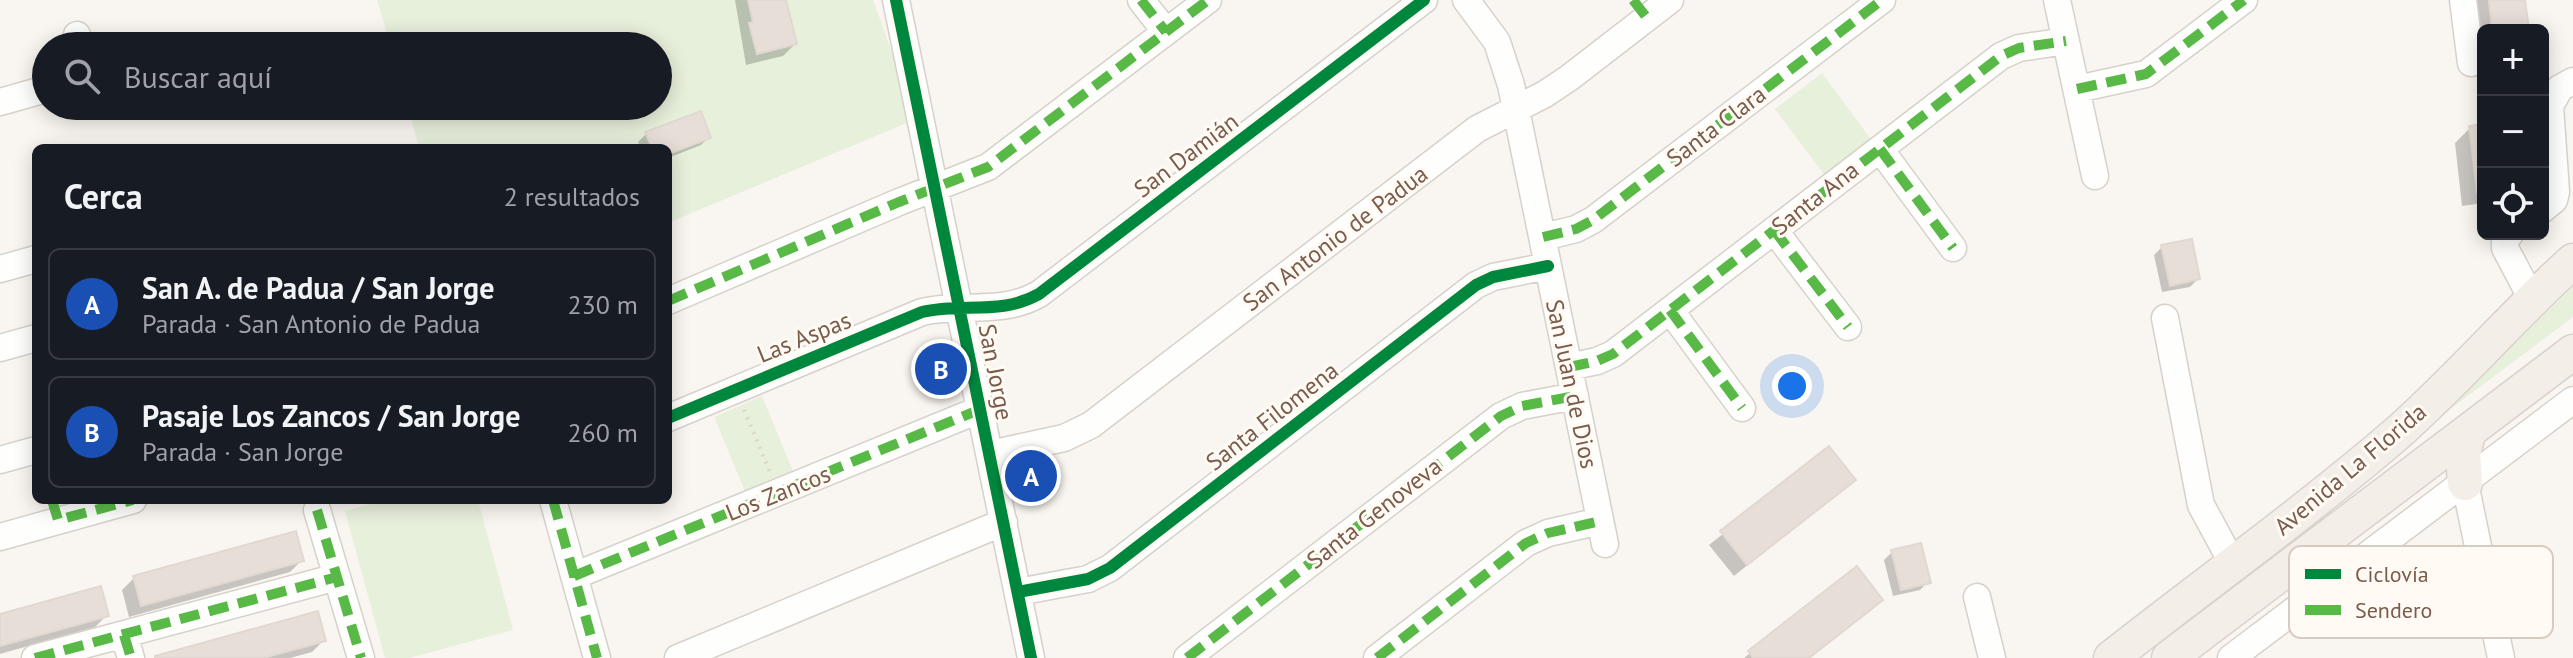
<!DOCTYPE html>
<html lang="es">
<head>
<meta charset="utf-8">
<style>
	:root { --surface:#171b24; --page:#20242c; --text:#f1f3f6; --muted:#9ea1a6; --line:#363941; --accent:#a69286 }
	body { margin:0; font-family:"PT Sans",sans-serif; background:var(--page); color:var(--text) }
	.controls { position:absolute; right:24px; top:24px; display:grid; overflow:hidden; border-radius:12px; box-shadow:0 4px 20px #0003 }
	.controls button { width:72px; height:72px; display:grid; place-items:center; padding:0; border:0; border-bottom:2px solid var(--line); background:var(--surface); color:var(--text); font:40px sans-serif }
	.you { position:absolute; left:1792px; top:386px; width:28px; height:28px; margin:-20px; border:6px solid #fff; border-radius:50%; background:#1a73e8; box-shadow:0 0 0 12px #1a73e833 }
	.badge { display:grid; place-items:center; width:52px; height:52px; border-radius:50%; background:var(--accent); color:#fff; font-size:26px; font-weight:700 }
	.pin { position:absolute; translate:-50% -50%; border:4px solid #fff; box-shadow:0 2px 8px #0006 }
	.list { margin:0; padding:0; list-style:none }
	h2 { display:flex; justify-content:space-between; align-items:center; height:104px; margin:0; padding:0 32px; font-size:34px }
	h2 small { font-size:26px; font-weight:400; color:var(--muted) }
	.list li { display:grid; grid-template-columns:52px 1fr auto; gap:24px; align-items:center; box-sizing:border-box; height:112px; margin:0 16px 16px; padding:0 16px; border:2px solid var(--line); border-radius:12px }
	.list b { display:block; font-size:30px; white-space:nowrap }
	.list p { margin:0; font-size:26px; white-space:nowrap; color:var(--muted) }
	.list em { font-size:26px; font-style:normal; color:var(--muted) }
	.icon { flex:none; width:44px; height:44px; fill:none; stroke:currentColor; stroke-width:2; stroke-linecap:round; stroke-linejoin:round }
	.map { position:relative; flex:none; width:2573px; height:658px; overflow:hidden }
	.search { position:absolute; background:var(--surface); box-shadow:0 4px 20px #0003; left:32px; top:32px; width:640px; height:88px; display:flex; align-items:center; gap:20px; box-sizing:border-box; padding:0 28px; border-radius:44px; color:var(--muted); font-size:30px }
	.panel { position:absolute; background:var(--surface); box-shadow:0 4px 20px #0003; left:32px; top:144px; width:640px; height:360px; border-radius:12px }
	.map>svg:first-child { display:block }
</style>
</head>
<body>
<div class="map">
<svg width="2573" height="658" viewBox="0 0 2573 658">
	<rect width="100%" height="100%" fill="#f9f5f0"/>
	<path fill="#e7f0db" d="M 377,0 L 873,0 L 916,119 L 668,223 L 668,148 L 419,148 L 408,106 L 658,106 L 658,46 L 391,46 Z
		M 1822,73 L 1873,142 L 1826,177 L 1775,109 Z
		M 2573,287 L 2573,317 L 2425,428 Z
		M 762,396 L 795,476 L 747,496 L 714,417 Z
		M 384,500 L 478,500 L 513,630 L 409,658 L 385,658 L 345,511 Z"/>
	<path fill="#0003" d="M 735,0 L 784,0 L 795,44 L 783,56 L 746,65 Z
		M 2473,0 L 2523,0 L 2527,30 L 2483,30 L 2483,88 Z
		M 2483,126 L 2483,203 L 2462,206 L 2455,143 L 2470,128 Z
		M 646,134 L 709,137 L 701,145 L 668,158 L 668,148 L 641,148 L 638,142 Z
		M 2162,247 L 2198,279 L 2190,287 L 2162,292 L 2154,255 Z
		M 1829,449 L 1853,480 L 1734,576 L 1709,545 Z
		M 1892,552 L 1928,582 L 1920,590 L 1893,596 L 1884,560 Z
		M 302,560 L 290,572 L 129,617 L 122,590 L 134,578 Z
		M 1856,569 L 1881,600 L 1869,612 L 1809,658 L 1744,658 Z
		M 107,615 L 95,627 L 0,654 L 0,616 Z
		M 324,640 L 312,652 L 290,658 L 155,658 Z"/>
	<path fill="#e6ded7" stroke="#e2d8d2" stroke-width="2" d="M 748,0 L 786,0 L 797,44 L 757,54 L 749,23 L 753,22 Z
		M 2489,0 L 2525,0 L 2529,30 L 2492,30 Z
		M 701,111 L 711,138 L 668,154 L 668,148 L 652,148 L 645,132 Z
		M 2483,124 L 2483,191 L 2477,192 L 2469,126 Z
		M 2192,239 L 2200,279 L 2170,286 L 2161,245 Z
		M 1829,446 L 1856,480 L 1747,565 L 1720,531 Z
		M 296,531 L 304,561 L 141,606 L 133,576 Z
		M 1921,543 L 1931,583 L 1901,590 L 1891,550 Z
		M 1857,566 L 1883,600 L 1809,658 L 1753,658 L 1748,651 Z
		M 101,586 L 109,616 L 0,646 L 0,614 Z
		M 318,611 L 326,641 L 263,658 L 155,658 L 155,656 Z"/>
	<g fill="none" stroke-linecap="round" stroke-linejoin="round">
		<defs>
			<path id="minor" d="M 896,0 L 1031,658
				M 1141,0 L 1166,32
				M 1466,0 L 1497,42 L 1511,85 L 1605,544
				M 2057,0 L 2095,176
				M 2463,0 L 2471,63
				M 75,46 L 77,35
				M 2077,89 L 2146,74 L 2244,0
				M 0,102 L 46,89
				M 1880,149 L 1953,248
				M 2543,209 L 2554,200 L 2556,192 L 2550,106 L 2560,88 L 2573,81
				M 1774,230 L 1848,327
				M 2510,234 L 2505,238 L 2505,248 L 2533,301
				M 1543,237 L 1576,229 L 1593,220 L 1882,0
				M 0,269 L 36,259
				M 668,301 L 899,202 L 988,167 L 1208,0
				M 1670,310 L 1742,408
				M 2165,318 L 2201,505 L 2233,564
				M 0,348 L 36,338
				M 1569,367 L 1597,361 L 1613,354 L 2001,56 L 2019,48 L 2066,41
				M 668,418 L 922,312 C 962,302 1000,316 1039,294 L 1424,0
				M 990,454 L 1064,438 L 1091,425 L 1477,129 L 1545,94 L 1569,78 L 1670,0
				M 0,460 L 36,450
				M 2465,483 L 2501,658
				M 553,500 L 597,658
				M 317,510 L 361,658
				M 0,537 L 133,500
				M 574,576 L 981,409
				M 1018,592 L 1088,579 L 1110,568 L 1476,285 L 1493,277 L 1548,266
				M 1977,597 L 1992,658
				M 124,635 L 131,658
				M 35,658 L 337,577
				M 678,658 L 1004,522
				M 1187,658 L 1501,416 L 1522,406 L 1575,396
				M 1377,658 L 1526,543 L 1548,533 L 1600,521
				M 2231,658 L 2573,400"/>
			<path id="major" d="M 2465,483 L 2463,454 L 2468,434
				M 2111,658 C 2205,584 2303,514 2394,436 C 2457,381 2511,317 2573,261
				M 2169,658 L 2573,352"/>
		</defs>
		<use href="#minor" stroke="#d7d1cb" stroke-width="29"/>
		<use href="#major" stroke="#dad1cc" stroke-width="37"/>
		<path stroke="#dcd5d0" stroke-width="4" stroke-dasharray="2 6" stroke-linecap="butt" d="M 744,410 L 770,472"/>
		<use href="#minor" stroke="#fefefd" stroke-width="26"/>
		<use href="#major" stroke="#f3eee8" stroke-width="34"/>
		<path stroke="#58b947" stroke-width="10" stroke-dasharray="20 10" stroke-linecap="butt" d="M 1141,0 L 1166,32
			M 1633,0 L 1647,18
			M 2077,89 L 2146,74 L 2244,0
			M 1880,149 L 1953,248
			M 1774,230 L 1848,327
			M 1543,237 L 1576,229 L 1593,220 L 1882,0
			M 668,301 L 899,202 L 988,167 L 1208,0
			M 1670,310 L 1742,408
			M 1569,367 L 1597,361 L 1613,354 L 2001,56 L 2019,48 L 2066,41
			M 52,500 L 58,520 L 133,500
			M 553,500 L 597,658
			M 317,510 L 361,658
			M 574,576 L 981,409
			M 124,635 L 131,658
			M 35,658 L 337,577
			M 1187,658 L 1501,416 L 1522,406 L 1575,396
			M 1377,658 L 1526,543 L 1548,533 L 1600,521"/>
		<defs>
			<path id="cycleway" d="M 896,0 L 1031,658
				M 668,418 L 922,312 C 962,302 1000,316 1039,294 L 1424,0
				M 1018,592 L 1088,579 L 1110,568 L 1476,285 L 1493,277 L 1548,266"/>
		</defs>
		<use href="#cycleway" stroke="#fffaf3" stroke-width="17"/>
		<use href="#cycleway" stroke="#00873e" stroke-width="12"/>
	</g>
	<g text-anchor="middle" dominant-baseline="central" stroke-width="6" stroke-linejoin="round" paint-order="stroke">
		<g font-size="24" fill="#7a5c4d" stroke="#fffaf3">
			<text transform="translate(1716 126) rotate(-37)">Santa Clara</text>
			<text transform="translate(1186 155) rotate(-37)">San Damián</text>
			<text transform="translate(1815 198) rotate(-38)">Santa Ana</text>
			<text transform="translate(1335 238) rotate(-37)">San Antonio de Padua</text>
			<text transform="translate(804 337) rotate(-22)">Las Aspas</text>
			<text transform="translate(996 372) rotate(79)">San Jorge</text>
			<text transform="translate(1572 384) rotate(78)">San Juan de Dios</text>
			<text transform="translate(1272 416) rotate(-38)">Santa Filomena</text>
			<text transform="translate(2350 469) rotate(-40)">Avenida La Florida</text>
			<text transform="translate(778 493) rotate(-22)">Los Zancos</text>
			<text transform="translate(1374 513) rotate(-38)">Santa Genoveva</text>
		</g>
	</g>
	<rect x="2289" y="546" width="264" height="92" rx="12" fill="#fffaf3" stroke="#d7cbc1" stroke-width="2"/>
	<rect x="2305" y="569" width="36" height="10" fill="#00873e"/>
	<rect x="2305" y="605" width="36" height="10" fill="#58b947"/>
	<g font-size="22" fill="#7a5c4d">
		<text x="2355" y="582">Ciclovía</text>
		<text x="2355" y="618">Sendero</text>
	</g>
</svg>
<div class="controls">
<button>+</button>
<button>−</button>
<button><svg class="icon" aria-label="locate" viewBox="0 0 24 24"><circle cx="12" cy="12" r="6"/><path d="M12 2v4M12 18v4M2 12h4M18 12h4"/></svg></button>
</div>
<div class="you"></div>
<div class="pin badge" style="left:1031px;top:476px;background:#1a4fb4">A</div>
<div class="pin badge" style="left:941px;top:369px;background:#1a4fb4">B</div>
<div class="search"><svg class="icon" aria-label="search" viewBox="0 0 24 24"><circle cx="10" cy="10" r="6"/><path d="M15 15l6 6"/></svg>Buscar aquí</div>
<section class="panel">
<h2>Cerca<small>2 resultados</small></h2>
<ul class="list">
<li><span class="badge" style="background:#1a4fb4">A</span><div><b>San A. de Padua / San Jorge</b><p>Parada · San Antonio de Padua</p></div><em>230 m</em></li>
<li><span class="badge" style="background:#1a4fb4">B</span><div><b>Pasaje Los Zancos / San Jorge</b><p>Parada · San Jorge</p></div><em>260 m</em></li>
</ul>
</section>
</div>
</body>
</html>
